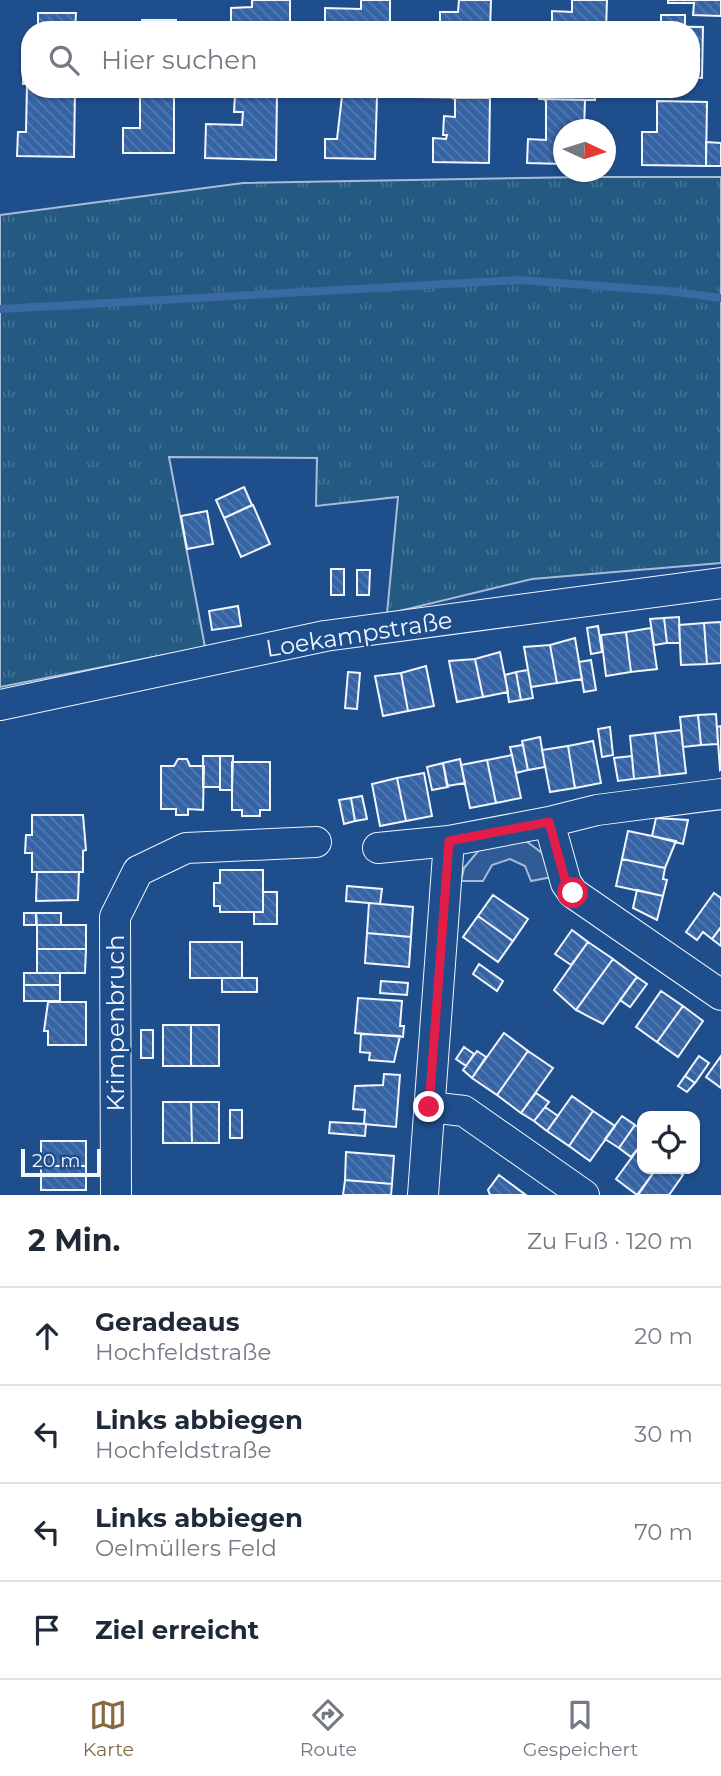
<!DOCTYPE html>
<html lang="de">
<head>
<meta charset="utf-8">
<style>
	:root { --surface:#fff; --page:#f6f6f7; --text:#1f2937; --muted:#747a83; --line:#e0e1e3; --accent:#846941 }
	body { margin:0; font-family:Montserrat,sans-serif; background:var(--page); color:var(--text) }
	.controls { position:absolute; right:21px; bottom:21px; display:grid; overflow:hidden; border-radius:14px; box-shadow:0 2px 5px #0004 }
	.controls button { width:63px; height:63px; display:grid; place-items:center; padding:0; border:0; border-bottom:2px solid var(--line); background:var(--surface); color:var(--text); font:35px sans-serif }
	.compass { position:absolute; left:553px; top:119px; width:63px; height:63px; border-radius:50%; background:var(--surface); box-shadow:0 2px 5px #0004; rotate:94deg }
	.scale { position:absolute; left:21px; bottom:18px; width:80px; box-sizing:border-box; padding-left:7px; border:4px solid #f2f6ff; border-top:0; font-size:19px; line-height:24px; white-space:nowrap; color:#f2f6ff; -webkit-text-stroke:5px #1f4e8c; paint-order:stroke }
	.stop { position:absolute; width:21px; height:21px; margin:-16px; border:5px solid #e11d48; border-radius:50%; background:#fff }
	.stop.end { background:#e11d48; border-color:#fff; box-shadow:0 2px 7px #0008 }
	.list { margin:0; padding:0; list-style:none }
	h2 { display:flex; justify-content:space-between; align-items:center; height:91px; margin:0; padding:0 28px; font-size:30px }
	h2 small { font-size:23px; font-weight:400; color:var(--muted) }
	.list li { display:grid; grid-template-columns:46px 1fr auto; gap:21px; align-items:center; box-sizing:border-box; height:98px; padding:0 28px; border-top:2px solid var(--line) }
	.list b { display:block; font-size:26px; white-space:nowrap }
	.list p { margin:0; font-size:23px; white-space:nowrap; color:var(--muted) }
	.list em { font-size:23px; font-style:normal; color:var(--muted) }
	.icon { flex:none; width:38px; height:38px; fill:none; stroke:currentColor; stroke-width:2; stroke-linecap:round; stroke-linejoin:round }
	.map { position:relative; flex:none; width:721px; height:1195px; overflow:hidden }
	.search { position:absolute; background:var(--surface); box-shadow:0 2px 5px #0004; left:21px; right:21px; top:21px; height:77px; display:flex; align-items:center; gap:18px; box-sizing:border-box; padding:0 24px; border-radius:28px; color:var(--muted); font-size:26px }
	.sheet { height:483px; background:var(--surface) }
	nav { display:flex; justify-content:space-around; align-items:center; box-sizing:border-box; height:98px; border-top:2px solid var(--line); background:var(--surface); font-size:19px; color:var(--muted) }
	nav a { display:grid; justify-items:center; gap:4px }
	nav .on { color:var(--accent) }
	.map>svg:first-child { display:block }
</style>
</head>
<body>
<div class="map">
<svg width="721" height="1195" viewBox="0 0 721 1195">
	<defs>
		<pattern id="grass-tufts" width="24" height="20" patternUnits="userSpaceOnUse" patternTransform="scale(1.75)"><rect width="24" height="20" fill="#245a82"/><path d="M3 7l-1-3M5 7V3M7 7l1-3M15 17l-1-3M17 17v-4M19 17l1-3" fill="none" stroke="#447295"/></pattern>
		<pattern id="building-back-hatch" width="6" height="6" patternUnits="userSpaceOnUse" patternTransform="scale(1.75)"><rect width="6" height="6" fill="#3563a3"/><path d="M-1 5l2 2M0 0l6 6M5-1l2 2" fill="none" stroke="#537ab1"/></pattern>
	</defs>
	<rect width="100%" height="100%" fill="#1f4e8c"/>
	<path fill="url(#grass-tufts)" stroke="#a8bbd7" stroke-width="2" d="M 584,177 L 721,177 L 721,563 L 532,579 L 387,614 L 398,497 L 316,506 L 317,458 L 169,457 L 205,647 L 0,687 L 0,215 L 243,183 Z"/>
	<path fill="#305b95" stroke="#a8bbd7" stroke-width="2" d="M 526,841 L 542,853 L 552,877 L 531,881 L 525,866 L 510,859 L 492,865 L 483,881 L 461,881 L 464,868 L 484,844 Z"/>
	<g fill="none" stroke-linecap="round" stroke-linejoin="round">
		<path stroke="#3b69a3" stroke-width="8" d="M 0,309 L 520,280 L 667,291 L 721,298"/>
	</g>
	<path fill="url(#building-back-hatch)" stroke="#f2f6ff" stroke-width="2" d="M 252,0 L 290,0 L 290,30 L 231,30 L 231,8 L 252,7 Z
		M 361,0 L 390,0 L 390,30 L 325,30 L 325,8 L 361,9 Z
		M 459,0 L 491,0 L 490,30 L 440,30 L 440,12 L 458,12 Z
		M 572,0 L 607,0 L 606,30 L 552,30 L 552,11 L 572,12 Z
		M 668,0 L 721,0 L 721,16 L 693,15 L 694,3 L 668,3 Z
		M 38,13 L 76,13 L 75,30 L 38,30 Z
		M 661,15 L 685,15 L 685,27 L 661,26 Z
		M 142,20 L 176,20 L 176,30 L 142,30 Z
		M 653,26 L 703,27 L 702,78 L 691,77 L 691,30 L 653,30 Z
		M 23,58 L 30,58 L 30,84 L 23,84 Z
		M 27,84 L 30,84 L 30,89 L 75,89 L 74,157 L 17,156 L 18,132 L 26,132 Z
		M 140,89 L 174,89 L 174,153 L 123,153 L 123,128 L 140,128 Z
		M 221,89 L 277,89 L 277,95 L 221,94 Z
		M 327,89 L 383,89 L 383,97 L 327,96 Z
		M 416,89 L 490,89 L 489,98 L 416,97 Z
		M 539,89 L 595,89 L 595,100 L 539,99 Z
		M 235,95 L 277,95 L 276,160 L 205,158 L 206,124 L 242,125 L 243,112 L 234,112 Z
		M 342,96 L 377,97 L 375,159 L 325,158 L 325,139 L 337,139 Z
		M 452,98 L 490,98 L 489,163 L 433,162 L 433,138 L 446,139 L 447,135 L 443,135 L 444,116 L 455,117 L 455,99 Z
		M 543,99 L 585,100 L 584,130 L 564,130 L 564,164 L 527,163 L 528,139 L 546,140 L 546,101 Z
		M 657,101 L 707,102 L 706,166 L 642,165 L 642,132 L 657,132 Z
		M 706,142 L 721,143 L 721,166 L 706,166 Z
		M 244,487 L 252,505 L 224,518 L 216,500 Z
		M 253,505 L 270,544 L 241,557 L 224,518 Z
		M 207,511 L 213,544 L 187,549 L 181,516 Z
		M 331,569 L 344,569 L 344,595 L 331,595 Z
		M 357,570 L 370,570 L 369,595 L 357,595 Z
		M 238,606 L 241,626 L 212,630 L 209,611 Z
		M 679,617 L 680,643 L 667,643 L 664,618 Z
		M 664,618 L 667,643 L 654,645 L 650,619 Z
		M 721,622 L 721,663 L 707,664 L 704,623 Z
		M 704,623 L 707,664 L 681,665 L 679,625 Z
		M 598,626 L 602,652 L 591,654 L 587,628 Z
		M 651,628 L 657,669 L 631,672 L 626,632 Z
		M 626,632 L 631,672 L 606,676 L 601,635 Z
		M 575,638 L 582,679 L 557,683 L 550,645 Z
		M 550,645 L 557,683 L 531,687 L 524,647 Z
		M 500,652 L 508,692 L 483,697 L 475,659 Z
		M 475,659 L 483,697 L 457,702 L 449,661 Z
		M 591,660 L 596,690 L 584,692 L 579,662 Z
		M 426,666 L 434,706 L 408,711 L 401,673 Z
		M 528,670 L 533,698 L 521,700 L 516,672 Z
		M 348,672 L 360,673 L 357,709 L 345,708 Z
		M 516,672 L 521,700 L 509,702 L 505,675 Z
		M 401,673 L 408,711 L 383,716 L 375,676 Z
		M 716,714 L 718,744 L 701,745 L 698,715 Z
		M 698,715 L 701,745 L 683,747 L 680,717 Z
		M 721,726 L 721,769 L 720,770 L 717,727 Z
		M 610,727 L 613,755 L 602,757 L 598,729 Z
		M 681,730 L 686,773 L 660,776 L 655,733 Z
		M 655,733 L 660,776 L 634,779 L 630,736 Z
		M 540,737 L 545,767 L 528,770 L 522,741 Z
		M 593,741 L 601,783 L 575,788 L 568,746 Z
		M 523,745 L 528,770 L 516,773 L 510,747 Z
		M 568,746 L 575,788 L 550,792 L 542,750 Z
		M 512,755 L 521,798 L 496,803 L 487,760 Z
		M 203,756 L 220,756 L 220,787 L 203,787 Z
		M 220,756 L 233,756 L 232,790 L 220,790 Z
		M 632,756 L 634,779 L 618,781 L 614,758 Z
		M 178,759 L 187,759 L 190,766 L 204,766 L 203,810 L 188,809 L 188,815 L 176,815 L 176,809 L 161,809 L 161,766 L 174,766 Z
		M 460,759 L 465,783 L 447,786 L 443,763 Z
		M 487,760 L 496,803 L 470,808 L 461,765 Z
		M 232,762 L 270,762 L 270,810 L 260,810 L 260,816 L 242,816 L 242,810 L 232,810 Z
		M 443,763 L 448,787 L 432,790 L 427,767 Z
		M 424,773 L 432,816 L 406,821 L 397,778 Z
		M 397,778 L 406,821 L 380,826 L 372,784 Z
		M 362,796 L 367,819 L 355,821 L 351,798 Z
		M 351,798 L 355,821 L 344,824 L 339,800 Z
		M 32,815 L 83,815 L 86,850 L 83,851 L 83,872 L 32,872 L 32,853 L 25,853 L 26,835 L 32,835 Z
		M 656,818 L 688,820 L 683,844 L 652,836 Z
		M 628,831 L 676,841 L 665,868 L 622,859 Z
		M 622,859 L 665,868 L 663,879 L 667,880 L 663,896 L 616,886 Z
		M 220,870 L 263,870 L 263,912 L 220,912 L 220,906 L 214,906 L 214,883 L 220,883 Z
		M 37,872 L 79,872 L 78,900 L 36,901 Z
		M 347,886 L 382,889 L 380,904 L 346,901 Z
		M 637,890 L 663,896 L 657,920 L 633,908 Z
		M 263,892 L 277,892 L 277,924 L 254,924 L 254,912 L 263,912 Z
		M 714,893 L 721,898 L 721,927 L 712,939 L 703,932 L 697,940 L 686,932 Z
		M 493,895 L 528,919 L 513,941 L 478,916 Z
		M 369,903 L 413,907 L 411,937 L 367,933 Z
		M 24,913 L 36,913 L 36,925 L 24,925 Z
		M 36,913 L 61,913 L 61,925 L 37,925 Z
		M 478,916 L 513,941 L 498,962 L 463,937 Z
		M 37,925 L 86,925 L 86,949 L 37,949 Z
		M 721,927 L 721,946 L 712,939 Z
		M 572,930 L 588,942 L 571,965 L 555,954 Z
		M 367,933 L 411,937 L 409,967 L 365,963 Z
		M 190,942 L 242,942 L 242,978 L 190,978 Z
		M 588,942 L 613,959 L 576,1010 L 554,990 Z
		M 37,949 L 86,949 L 85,973 L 37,973 Z
		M 613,959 L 637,977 L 603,1024 L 576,1010 Z
		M 479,964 L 503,981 L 497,991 L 473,974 Z
		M 24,973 L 60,973 L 60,985 L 24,985 Z
		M 637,977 L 647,984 L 630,1007 L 620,1000 Z
		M 222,978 L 257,978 L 257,992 L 222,992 Z
		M 381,981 L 408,983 L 407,995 L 380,993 Z
		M 24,985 L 60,985 L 60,1001 L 24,1001 Z
		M 661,991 L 683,1006 L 657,1042 L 636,1027 Z
		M 358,998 L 402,1001 L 400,1026 L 404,1026 L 403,1037 L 355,1033 Z
		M 48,1002 L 86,1002 L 86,1045 L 48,1045 L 48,1031 L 44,1031 Z
		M 683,1006 L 703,1021 L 678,1057 L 657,1042 Z
		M 163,1025 L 191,1025 L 191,1066 L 163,1066 Z
		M 191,1025 L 219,1025 L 219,1066 L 191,1066 Z
		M 141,1030 L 153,1030 L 153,1058 L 141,1058 Z
		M 504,1033 L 528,1051 L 497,1095 L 472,1078 Z
		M 361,1034 L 400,1036 L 394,1062 L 369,1060 L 370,1053 L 360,1052 Z
		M 464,1047 L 474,1054 L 466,1066 L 456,1059 Z
		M 477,1051 L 486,1057 L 472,1078 L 463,1070 Z
		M 528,1051 L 553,1068 L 521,1113 L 497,1095 Z
		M 699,1056 L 709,1063 L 695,1083 L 685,1076 Z
		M 721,1056 L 721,1088 L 706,1077 Z
		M 384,1074 L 400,1075 L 396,1127 L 364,1124 L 365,1110 L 353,1109 L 355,1086 L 383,1085 Z
		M 685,1076 L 695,1083 L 687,1092 L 678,1086 Z
		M 536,1093 L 549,1102 L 534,1121 L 521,1113 Z
		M 572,1096 L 593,1111 L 569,1146 L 547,1131 Z
		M 163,1102 L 191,1102 L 192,1143 L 163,1143 Z
		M 191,1102 L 219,1102 L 219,1143 L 192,1143 Z
		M 545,1107 L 558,1116 L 547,1131 L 534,1121 Z
		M 230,1110 L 242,1110 L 242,1138 L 230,1138 Z
		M 593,1111 L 615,1126 L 590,1161 L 569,1146 Z
		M 622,1116 L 635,1125 L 619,1148 L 605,1139 Z
		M 330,1122 L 366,1124 L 365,1136 L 329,1133 Z
		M 635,1125 L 642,1130 L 642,1143 L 631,1157 L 619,1148 Z
		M 41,1141 L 86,1141 L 86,1166 L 41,1166 Z
		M 641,1145 L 642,1169 L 656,1169 L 637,1195 L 616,1179 Z
		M 346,1152 L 394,1156 L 392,1184 L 345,1180 Z
		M 41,1166 L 86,1166 L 86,1190 L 41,1190 Z
		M 656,1169 L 675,1169 L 683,1175 L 669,1195 L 638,1195 Z
		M 499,1175 L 526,1195 L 490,1195 L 488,1190 Z
		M 345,1180 L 392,1184 L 391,1195 L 343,1195 Z"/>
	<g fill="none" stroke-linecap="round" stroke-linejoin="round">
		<defs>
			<path id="minor" d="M 0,705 L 325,636 L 721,583
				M 549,822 L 597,810 L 721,794
				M 378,848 L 449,841 L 549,822 L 566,883 L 573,893 L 721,995
				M 429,1107 L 464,1111 L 584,1195
				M 116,1195 L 115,917 L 138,871 L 186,848 L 316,842
				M 423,1195 L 449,841"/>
		</defs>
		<use href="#minor" stroke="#f2f6ff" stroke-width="32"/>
		<use href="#minor" stroke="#1f4e8c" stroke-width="30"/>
	</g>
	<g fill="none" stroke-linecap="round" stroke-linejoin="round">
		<path stroke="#e11d48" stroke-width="9" d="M 429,1107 L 449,841 L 549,822 L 566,883 L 573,893"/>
	</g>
	<g text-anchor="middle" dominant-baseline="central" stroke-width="5" stroke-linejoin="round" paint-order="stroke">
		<g font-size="24" fill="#f2f6ff" stroke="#1f4e8c">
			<text transform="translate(359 634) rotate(-9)">Loekampstraße</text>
			<text transform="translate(115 1023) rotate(-90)">Krimpenbruch</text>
		</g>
	</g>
</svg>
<div class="controls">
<button><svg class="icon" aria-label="locate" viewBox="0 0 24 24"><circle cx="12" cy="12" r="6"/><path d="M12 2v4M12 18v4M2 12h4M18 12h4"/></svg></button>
</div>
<svg class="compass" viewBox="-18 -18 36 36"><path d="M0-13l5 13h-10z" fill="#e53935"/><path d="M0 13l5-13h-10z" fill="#747a83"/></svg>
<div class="scale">20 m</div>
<div class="stop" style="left:573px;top:893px"></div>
<div class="stop end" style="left:429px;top:1107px"></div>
<div class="search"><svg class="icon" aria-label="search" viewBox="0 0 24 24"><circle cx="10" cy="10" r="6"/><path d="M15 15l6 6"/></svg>Hier suchen</div>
</div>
<section class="sheet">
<h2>2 Min.<small>Zu Fuß · 120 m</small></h2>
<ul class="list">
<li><svg class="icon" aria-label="ahead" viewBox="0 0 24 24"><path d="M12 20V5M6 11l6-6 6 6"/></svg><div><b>Geradeaus</b><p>Hochfeldstraße</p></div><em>20 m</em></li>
<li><svg class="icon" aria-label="left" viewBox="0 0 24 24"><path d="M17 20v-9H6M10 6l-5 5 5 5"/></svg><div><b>Links abbiegen</b><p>Hochfeldstraße</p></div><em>30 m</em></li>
<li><svg class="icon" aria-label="left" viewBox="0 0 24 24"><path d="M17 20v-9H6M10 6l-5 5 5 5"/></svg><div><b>Links abbiegen</b><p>Oelmüllers Feld</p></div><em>70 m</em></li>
<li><svg class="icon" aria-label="arrive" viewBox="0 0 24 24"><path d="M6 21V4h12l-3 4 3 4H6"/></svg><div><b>Ziel erreicht</b></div></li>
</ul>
</section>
<nav>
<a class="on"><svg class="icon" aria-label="map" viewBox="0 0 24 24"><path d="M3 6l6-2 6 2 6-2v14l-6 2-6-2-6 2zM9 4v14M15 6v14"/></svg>Karte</a>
<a><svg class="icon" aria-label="directions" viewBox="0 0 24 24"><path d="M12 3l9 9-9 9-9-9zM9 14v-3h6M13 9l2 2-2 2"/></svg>Route</a>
<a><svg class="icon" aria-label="saved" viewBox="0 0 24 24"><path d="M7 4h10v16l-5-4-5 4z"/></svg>Gespeichert</a>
</nav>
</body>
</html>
